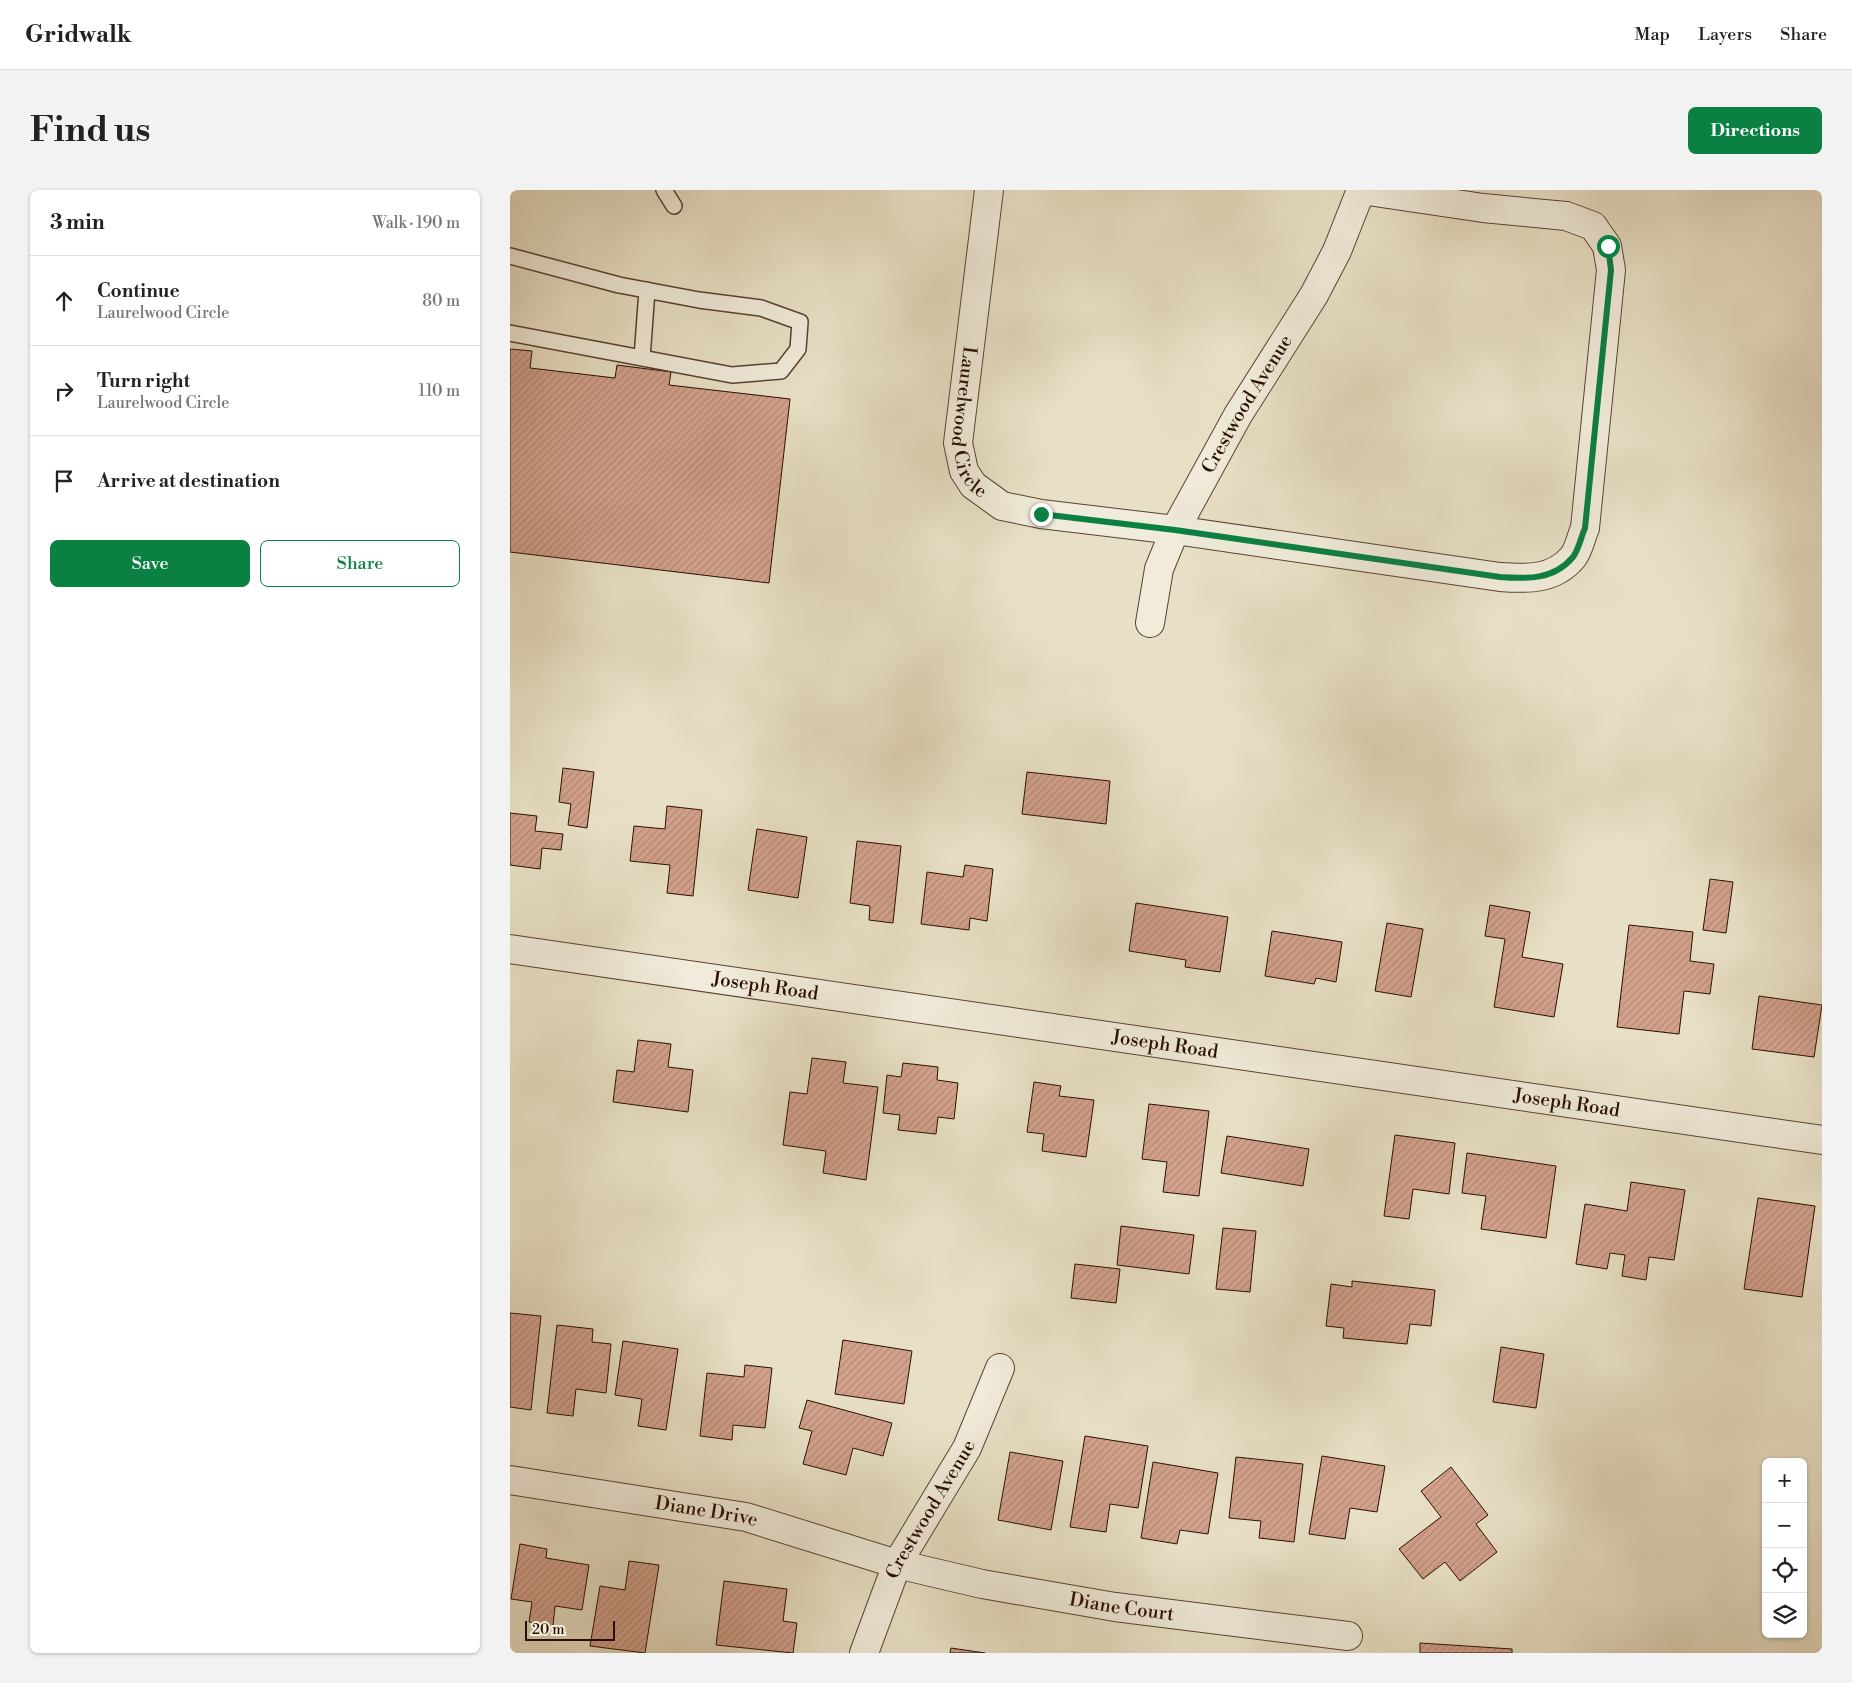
<!DOCTYPE html>
<html lang="en">
<head>
<meta charset="utf-8">
<style>
	:root { --surface:#fff; --page:#f2f2f2; --text:#222; --muted:#767676; --line:#e0e0e0; --accent:#0b8043 }
	body { margin:0; font-family:"Libre Bodoni",serif; background:var(--page); color:var(--text) }
	.controls { position:absolute; right:15px; bottom:15px; display:grid; overflow:hidden; border-radius:8px; box-shadow:0 1px 4px #0004 }
	.controls button { width:45px; height:45px; display:grid; place-items:center; padding:0; border:0; border-bottom:1px solid var(--line); background:var(--surface); color:var(--text); font:25px sans-serif }
	.scale { position:absolute; left:15px; bottom:12px; width:90px; box-sizing:border-box; padding-left:5px; border:2px solid #2a0e01; border-top:0; font-size:14px; line-height:18px; white-space:nowrap; color:#2a0e01; -webkit-text-stroke:4px #f0ebda; paint-order:stroke }
	.stop { position:absolute; width:15px; height:15px; margin:-11px; border:4px solid #0b8043; border-radius:50%; background:#fff }
	.stop.end { background:#0b8043; border-color:#fff; box-shadow:0 1px 5px #0008 }
	.list { margin:0; padding:0; list-style:none }
	h2 { display:flex; justify-content:space-between; align-items:center; height:65px; margin:0; padding:0 20px; font-size:21px }
	h2 small { font-size:16px; font-weight:400; color:var(--muted) }
	.list li { display:grid; grid-template-columns:32px 1fr auto; gap:15px; align-items:center; box-sizing:border-box; height:90px; padding:0 20px; border-top:1px solid var(--line) }
	.list b { display:block; font-size:19px; white-space:nowrap }
	.list p { margin:0; font-size:16px; white-space:nowrap; color:var(--muted) }
	.list em { font-size:16px; font-style:normal; color:var(--muted) }
	.actions { display:flex; gap:10px; padding:15px 20px }
	.actions a { flex:1; padding:11px 0; border:1px solid var(--accent); border-radius:8px; text-align:center; font-size:18px; color:var(--accent) }
	.actions .main { background:var(--accent); color:#fff }
	.icon { flex:none; width:28px; height:28px; fill:none; stroke:currentColor; stroke-width:2; stroke-linecap:round; stroke-linejoin:round }
	.map { position:relative; flex:none; width:1312px; height:1463px; overflow:hidden; border-radius:8px }
	header { display:flex; align-items:center; gap:30px; box-sizing:border-box; height:70px; padding:0 25px; background:var(--surface); border-bottom:1px solid var(--line) }
	header strong { font-size:24px }
	nav { display:flex; gap:28px; margin-inline-start:auto; font-size:18px }
	.intro { display:flex; align-items:center; justify-content:space-between; box-sizing:border-box; height:120px; padding:0 30px }
	h1 { margin:0; font-size:35px }
	.button { padding:12px 22px; border-radius:8px; background:var(--accent); color:#fff; font-size:18px; font-weight:700 }
	main { display:flex; gap:30px; padding:0 30px }
	aside { flex:1; background:var(--surface); border-radius:8px; box-shadow:0 1px 4px #0004 }
	.map>svg:first-child { display:block }
</style>
</head>
<body>
<header>
<strong>Gridwalk</strong>
<nav><a>Map</a><a>Layers</a><a>Share</a></nav>
</header>
<div class="intro"><h1>Find us</h1><a class="button">Directions</a></div>
<main>
<aside>
<h2>3 min<small>Walk · 190 m</small></h2>
<ul class="list">
<li><svg class="icon" aria-label="ahead" viewBox="0 0 24 24"><path d="M12 20V5M6 11l6-6 6 6"/></svg><div><b>Continue</b><p>Laurelwood Circle</p></div><em>80 m</em></li>
<li><svg class="icon" aria-label="right" viewBox="0 0 24 24"><path d="M7 20v-9h11M14 6l5 5-5 5"/></svg><div><b>Turn right</b><p>Laurelwood Circle</p></div><em>110 m</em></li>
<li><svg class="icon" aria-label="arrive" viewBox="0 0 24 24"><path d="M6 21V4h12l-3 4 3 4H6"/></svg><div><b>Arrive at destination</b></div></li>
</ul>
<div class="actions"><a class="main">Save</a><a>Share</a></div>
</aside>
<div class="map">
<svg width="1312" height="1463" viewBox="0 0 1312 1463">
	<defs>
		<pattern id="building-hatch" width="6" height="6" patternUnits="userSpaceOnUse" patternTransform="scale(1.25)"><rect width="6" height="6" fill="#d3a28d"/><path d="M-1 1l2-2M0 6l6-6M5 7l2-2" fill="none" stroke="#b58a78"/></pattern>
	</defs>
	<rect width="100%" height="100%" fill="#e8e0c6"/>
	<filter id="stains"><feTurbulence type="fractalNoise" baseFrequency=".004" numOctaves="4"/><feColorMatrix values="0 0 0 0 .2 0 0 0 0 .09 0 0 0 0 .02 0 0 0 .5 -.17"/></filter>
	<radialGradient id="worn" r=".72"><stop offset=".6" stop-color="#630" stop-opacity="0"/><stop offset="1" stop-color="#630" stop-opacity=".3"/></radialGradient>
	<path fill="url(#building-hatch)" stroke="#2a0e01" d="M 0,159 L 22,161 L 20,178 L 105,188 L 107,175 L 161,182 L 159,195 L 280,209 L 259,393 L 0,362 Z
		M 53,578 L 84,582 L 77,638 L 58,635 L 61,614 L 49,612 Z
		M 517,582 L 600,591 L 596,634 L 512,624 Z
		M 157,616 L 192,620 L 183,706 L 157,703 L 160,675 L 120,671 L 124,636 L 155,639 Z
		M 0,623 L 27,626 L 25,641 L 53,644 L 51,660 L 32,658 L 30,679 L 0,675 Z
		M 247,639 L 297,647 L 288,708 L 238,700 Z
		M 347,651 L 391,656 L 383,733 L 359,730 L 360,716 L 340,713 Z
		M 455,675 L 483,679 L 477,731 L 460,728 L 459,740 L 411,734 L 417,682 L 453,687 Z
		M 1200,689 L 1223,692 L 1216,743 L 1193,740 Z
		M 626,713 L 718,727 L 710,782 L 675,777 L 676,770 L 619,761 Z
		M 980,715 L 1020,722 L 1012,767 L 1053,774 L 1044,827 L 984,817 L 995,749 L 975,746 Z
		M 877,733 L 913,739 L 901,807 L 865,801 Z
		M 1119,735 L 1183,742 L 1180,771 L 1204,774 L 1200,804 L 1174,801 L 1169,844 L 1107,837 Z
		M 762,741 L 832,752 L 826,792 L 806,788 L 804,794 L 755,786 Z
		M 1249,806 L 1312,815 L 1304,867 L 1242,859 Z
		M 128,850 L 161,854 L 158,877 L 183,880 L 178,922 L 103,912 L 107,880 L 124,882 Z
		M 302,868 L 336,872 L 333,893 L 368,897 L 356,990 L 313,983 L 316,961 L 273,955 L 280,902 L 297,904 Z
		M 393,873 L 428,877 L 427,890 L 448,893 L 444,929 L 428,927 L 426,944 L 388,940 L 390,925 L 373,923 L 377,885 L 391,887 Z
		M 524,892 L 551,896 L 549,906 L 584,910 L 576,967 L 532,961 L 534,944 L 517,942 Z
		M 639,914 L 699,921 L 689,1006 L 653,1002 L 657,972 L 632,969 Z
		M 885,945 L 945,953 L 939,1004 L 903,999 L 899,1029 L 874,1026 Z
		M 717,946 L 799,959 L 793,996 L 711,983 Z
		M 957,963 L 1046,976 L 1036,1048 L 971,1039 L 976,1006 L 952,1003 Z
		M 1121,992 L 1175,1000 L 1164,1070 L 1139,1067 L 1136,1090 L 1112,1086 L 1115,1065 L 1100,1063 L 1097,1079 L 1066,1074 L 1075,1014 L 1117,1021 Z
		M 1248,1008 L 1305,1016 L 1292,1107 L 1234,1099 Z
		M 611,1036 L 684,1045 L 679,1084 L 607,1075 Z
		M 713,1038 L 746,1041 L 740,1102 L 706,1099 Z
		M 565,1074 L 610,1079 L 606,1113 L 561,1108 Z
		M 842,1091 L 925,1100 L 921,1136 L 900,1134 L 897,1154 L 833,1148 L 834,1138 L 816,1136 L 821,1094 L 842,1097 Z
		M 0,1123 L 31,1126 L 21,1220 L 0,1217 Z
		M 47,1135 L 83,1139 L 82,1152 L 101,1154 L 96,1203 L 66,1199 L 63,1226 L 37,1223 Z
		M 333,1150 L 402,1161 L 394,1214 L 325,1204 Z
		M 113,1151 L 168,1159 L 156,1240 L 128,1236 L 132,1209 L 105,1205 Z
		M 991,1157 L 1034,1164 L 1026,1218 L 983,1212 Z
		M 235,1175 L 262,1178 L 255,1238 L 223,1235 L 222,1250 L 190,1246 L 197,1183 L 234,1187 Z
		M 297,1210 L 382,1233 L 373,1266 L 343,1258 L 336,1285 L 293,1274 L 302,1241 L 289,1238 Z
		M 575,1246 L 638,1256 L 628,1318 L 600,1314 L 596,1342 L 560,1337 Z
		M 500,1262 L 553,1271 L 541,1340 L 488,1330 Z
		M 812,1266 L 875,1276 L 867,1322 L 840,1318 L 835,1349 L 799,1344 Z
		M 726,1267 L 793,1274 L 784,1352 L 749,1348 L 751,1331 L 719,1328 Z
		M 643,1272 L 708,1283 L 698,1344 L 670,1340 L 667,1354 L 631,1348 Z
		M 941,1277 L 978,1325 L 966,1334 L 987,1362 L 950,1391 L 935,1372 L 913,1389 L 889,1359 L 931,1327 L 911,1301 Z
		M 10,1354 L 37,1359 L 36,1368 L 79,1375 L 72,1420 L 45,1416 L 43,1436 L 19,1432 L 22,1412 L 1,1409 Z
		M 119,1371 L 149,1375 L 135,1463 L 80,1456 L 90,1396 L 115,1400 Z
		M 214,1391 L 277,1399 L 273,1431 L 287,1433 L 283,1463 L 206,1455 Z
		M 910,1453 L 1002,1459 L 1002,1463 L 910,1463 Z
		M 441,1458 L 475,1463 L 440,1463 Z"/>
	<g fill="none" stroke-linecap="round" stroke-linejoin="round">
		<defs>
			<path id="lane" d="M 154,0 L 164,16
				M 0,66 L 109,95 L 189,110 L 251,118 L 290,132 L 288,159 L 271,181 L 222,185 L 0,143
				M 132,168 L 137,100"/>
			<g id="street">
				<path id="s1" d="M 479,0 L 448,253 L 454,281 L 463,295 L 492,316 L 531,324 L 665,340 L 990,387 C 1017,389 1044,390 1063,367 C 1069,359 1071,347 1075,338 L 1101,80 L 1097,56 L 1083,36 L 1056,26 L 973,18 L 851,0"/>
				<path id="s2" d="M 640,433 L 649,379 L 665,340 L 728,225 L 804,105 L 827,61 L 851,0"/>
				<path id="s3" d="M 0,759 L 1312,950"/>
				<path id="s4" d="M 0,1290 L 236,1327 L 387,1374 L 472,1394 L 605,1417 L 838,1446"/>
				<path id="s5" d="M 354,1463 L 387,1374 L 457,1258 L 490,1178"/>
			</g>
		</defs>
		<use href="#lane" stroke="#5a4232" stroke-width="18"/>
		<use href="#street" stroke="#5a4232" stroke-width="30"/>
		<use href="#lane" stroke="#f0ebda" stroke-width="15"/>
		<use href="#street" stroke="#f0ebda" stroke-width="28"/>
	</g>
	<g fill="none" stroke-linecap="round" stroke-linejoin="round">
		<path stroke="#0b8043" stroke-width="6" d="M 531,324 L 665,340 L 990,387 C 1017,389 1044,390 1063,367 C 1069,359 1071,347 1075,338 L 1101,80 L 1098,56"/>
	</g>
	<g text-anchor="middle" dominant-baseline="central" stroke-width="4" stroke-linejoin="round" paint-order="stroke">
		<g font-size="19" fill="#2a0e01" stroke="#f0ebda">
			<text stroke="none"><textPath href="#s2" startOffset="242">Crestwood Avenue</textPath></text>
			<text stroke="none"><textPath href="#s1" startOffset="236">Laurelwood Circle</textPath></text>
			<text stroke="none"><textPath href="#s3" startOffset="258">Joseph Road</textPath></text>
			<text stroke="none"><textPath href="#s3" startOffset="662">Joseph Road</textPath></text>
			<text stroke="none"><textPath href="#s3" startOffset="1068">Joseph Road</textPath></text>
			<text stroke="none"><textPath href="#s5" startOffset="159">Crestwood Avenue</textPath></text>
			<text stroke="none"><textPath href="#s4" startOffset="199">Diane Drive</textPath></text>
			<text stroke="none"><textPath href="#s4" startOffset="626">Diane Court</textPath></text>
		</g>
	</g>
	<rect width="100%" height="100%" filter="url(#stains)"/>
	<rect width="100%" height="100%" fill="url(#worn)"/>
</svg>
<div class="controls">
<button>+</button>
<button>−</button>
<button><svg class="icon" aria-label="locate" viewBox="0 0 24 24"><circle cx="12" cy="12" r="6"/><path d="M12 2v4M12 18v4M2 12h4M18 12h4"/></svg></button>
<button><svg class="icon" aria-label="layers" viewBox="0 0 24 24"><path d="M12 4l9 5-9 5-9-5zM3 14l9 5 9-5"/></svg></button>
</div>
<div class="scale">20 m</div>
<div class="stop" style="left:1098px;top:56px"></div>
<div class="stop end" style="left:531px;top:324px"></div>
</div>
</main>
</body>
</html>
